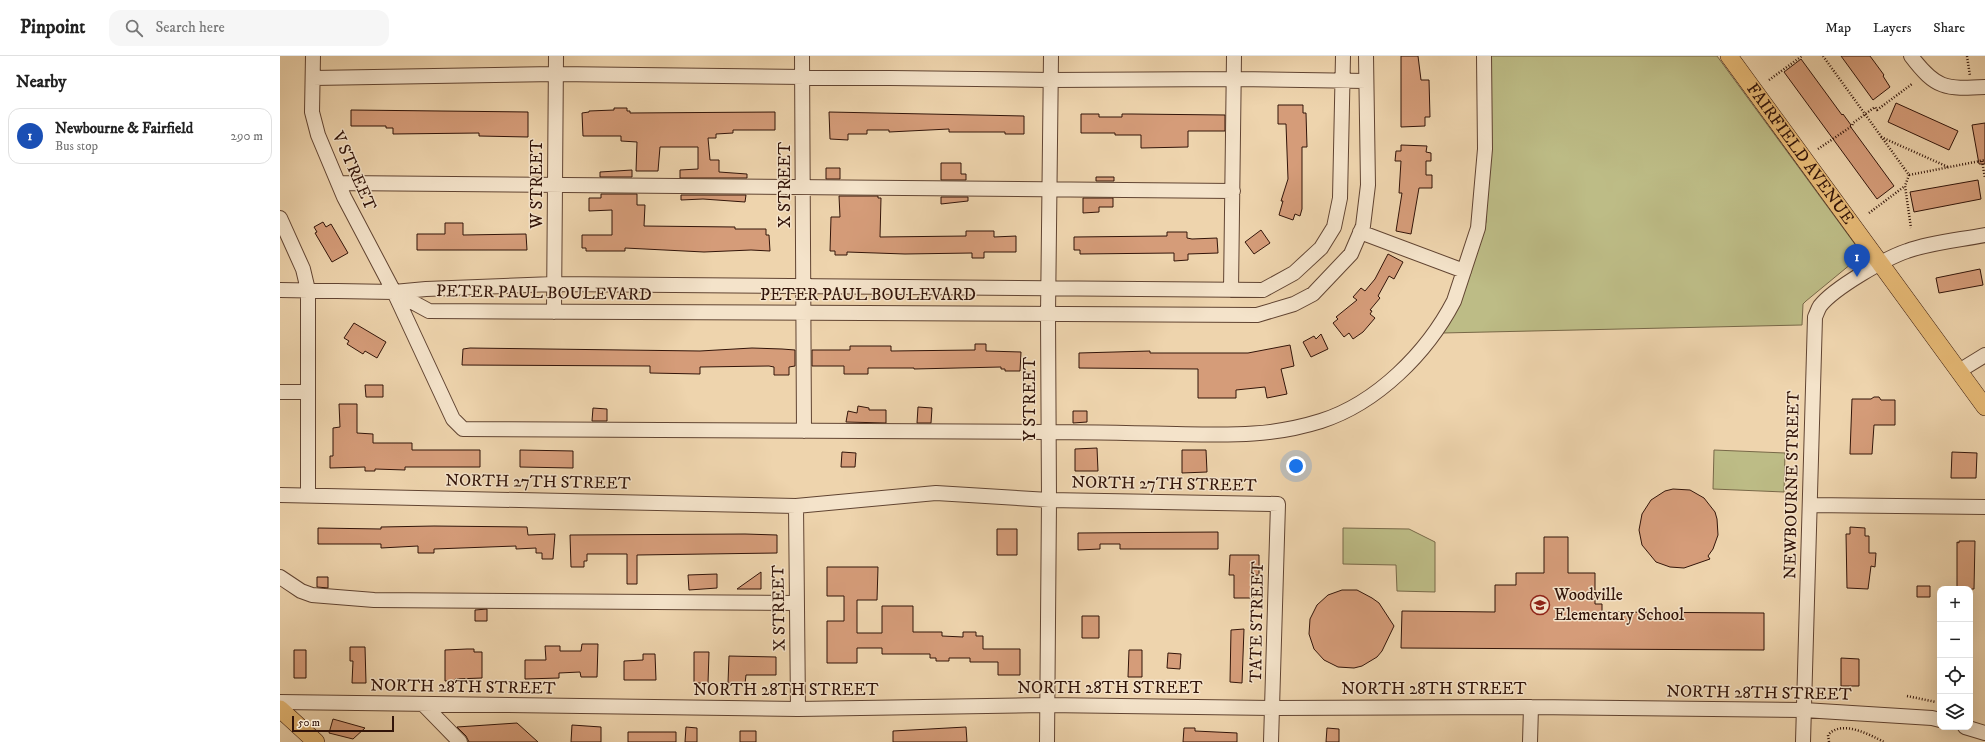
<!DOCTYPE html>
<html lang="en">
<head>
<meta charset="utf-8">
<style>
	:root { --surface:#fff; --page:#f6f6f6; --text:#222; --muted:#767676; --line:#e0e0e0; --accent:#0f766e }
	body { margin:0; font-family:"IM FELL DW Pica",serif; background:var(--page); color:var(--text) }
	.controls { position:absolute; right:12px; bottom:12px; display:grid; overflow:hidden; border-radius:8px; box-shadow:0 4px 16px #0002 }
	.controls button { width:36px; height:36px; display:grid; place-items:center; padding:0; border:0; border-bottom:1px solid var(--line); background:var(--surface); color:var(--text); font:20px sans-serif }
	.scale { position:absolute; left:12px; bottom:10px; width:102px; box-sizing:border-box; padding-left:4px; border:2px solid #321409; border-top:0; font-size:11px; line-height:14px; white-space:nowrap; color:#321409; -webkit-text-stroke:3px #f4e3ca; paint-order:stroke }
	.you { position:absolute; left:1016px; top:410px; width:14px; height:14px; margin:-10px; border:3px solid #fff; border-radius:50%; background:#1a73e8; box-shadow:0 0 0 6px #1a73e833 }
	.badge { display:grid; place-items:center; width:26px; height:26px; border-radius:50%; background:var(--accent); color:#fff; font-size:13px; font-weight:700 }
	.pin { position:absolute; translate:-50% -33px; filter:drop-shadow(0 1px 2px #0008) }
	.pin::after { content:''; position:absolute; top:21px; width:14px; height:12px; background:inherit; clip-path:polygon(0 0,100% 0,50% 100%) }
	.list { margin:0; padding:0; list-style:none }
	h2 { display:flex; justify-content:space-between; align-items:center; height:52px; margin:0; padding:0 16px; font-size:17px }
	h2 small { font-size:13px; font-weight:400; color:var(--muted) }
	.list li { display:grid; grid-template-columns:26px 1fr auto; gap:12px; align-items:center; box-sizing:border-box; height:56px; margin:0 8px 8px; padding:0 8px; border:1px solid var(--line); border-radius:12px }
	.list b { display:block; font-size:15px; white-space:nowrap }
	.list p { margin:0; font-size:13px; white-space:nowrap; color:var(--muted) }
	.list em { font-size:13px; font-style:normal; color:var(--muted) }
	.icon { flex:none; width:22px; height:22px; fill:none; stroke:currentColor; stroke-width:2; stroke-linecap:round; stroke-linejoin:round }
	.map { position:relative; flex:none; width:1705px; height:686px; overflow:hidden }
	header { display:flex; align-items:center; gap:24px; box-sizing:border-box; height:56px; padding:0 20px; background:var(--surface); border-bottom:1px solid var(--line) }
	header strong { font-size:19px }
	nav { display:flex; gap:22px; margin-inline-start:auto; font-size:14px }
	.search { width:280px; height:36px; background:var(--page); display:flex; align-items:center; gap:10px; box-sizing:border-box; padding:0 14px; border-radius:12px; color:var(--muted); font-size:15px }
	main { display:flex }
	aside { flex:1; background:var(--surface) }
	.map>svg:first-child { display:block }
</style>
</head>
<body>
<header>
<strong>Pinpoint</strong>
<div class="search"><svg class="icon" aria-label="search" viewBox="0 0 24 24"><circle cx="10" cy="10" r="6"/><path d="M15 15l6 6"/></svg>Search here</div>
<nav><a>Map</a><a>Layers</a><a>Share</a></nav>
</header>
<main>
<aside>
<h2>Nearby<small></small></h2>
<ul class="list">
<li><span class="badge" style="background:#1a4fb4">1</span><div><b>Newbourne &amp; Fairfield</b><p>Bus stop</p></div><em>290 m</em></li>
</ul>
</aside>
<div class="map">
<svg width="1705" height="686" viewBox="0 0 1705 686">
	<rect width="100%" height="100%" fill="#eed4ad"/>
	<filter id="stains"><feTurbulence type="fractalNoise" baseFrequency=".005" numOctaves="4"/><feColorMatrix values="0 0 0 0 .2 0 0 0 0 .09 0 0 0 0 .02 0 0 0 .5 -.17"/></filter>
	<radialGradient id="worn" r=".72"><stop offset=".6" stop-color="#630" stop-opacity="0"/><stop offset="1" stop-color="#630" stop-opacity=".3"/></radialGradient>
	<path fill="#bdbc86" stroke="#786848" d="M 1210,0 L 1437,0 L 1577,191 L 1577,203 L 1526,245 L 1523,248 L 1522,269 L 1162,277 L 1186,231 L 1206,166 Z
		M 1434,394 L 1505,397 L 1504,436 L 1433,433 Z
		M 1063,472 L 1129,473 L 1155,486 L 1155,536 L 1117,535 L 1116,509 L 1063,508 Z"/>
	<path fill="#d59c79" stroke="#321409" d="M 1121,0 L 1138,0 L 1141,24 L 1149,24 L 1150,61 L 1145,61 L 1145,70 L 1121,71 Z
		M 1561,0 L 1590,0 L 1604,19 L 1603,20 L 1610,31 L 1593,44 Z
		M 1521,3 L 1562,59 L 1563,58 L 1571,69 L 1570,70 L 1614,130 L 1597,143 L 1504,16 Z
		M 1616,47 L 1678,75 L 1669,94 L 1608,66 Z
		M 998,49 L 1023,49 L 1023,57 L 1026,57 L 1027,91 L 1022,91 L 1022,153 L 1020,160 L 1015,158 L 1013,164 L 999,159 L 1003,145 L 1001,145 L 1008,123 L 1006,68 L 998,68 Z
		M 334,52 L 347,52 L 347,55 L 350,55 L 350,57 L 495,56 L 495,74 L 453,74 L 453,77 L 436,78 L 436,82 L 428,82 L 430,104 L 439,104 L 439,116 L 467,118 L 467,122 L 400,122 L 400,114 L 418,113 L 418,91 L 380,91 L 378,115 L 356,115 L 357,86 L 341,85 L 341,80 L 303,80 L 302,57 L 309,56 L 309,55 L 334,54 Z
		M 71,54 L 248,56 L 248,81 L 199,80 L 199,77 L 113,78 L 113,72 L 106,72 L 106,70 L 71,70 Z
		M 549,56 L 744,60 L 744,78 L 725,78 L 725,76 L 669,76 L 669,73 L 609,76 L 609,74 L 587,74 L 587,78 L 568,78 L 568,84 L 550,83 Z
		M 801,58 L 819,58 L 819,61 L 842,61 L 842,58 L 852,58 L 945,59 L 945,75 L 908,75 L 908,91 L 861,92 L 861,79 L 835,79 L 835,77 L 801,77 Z
		M 1705,67 L 1705,108 L 1699,108 L 1692,69 Z
		M 1121,89 L 1147,90 L 1146,96 L 1151,97 L 1151,105 L 1146,105 L 1146,119 L 1152,119 L 1152,132 L 1139,132 L 1131,178 L 1116,175 L 1122,137 L 1119,137 L 1121,105 L 1115,105 L 1116,95 L 1121,95 Z
		M 661,107 L 681,107 L 681,118 L 686,118 L 686,124 L 661,124 Z
		M 546,112 L 560,112 L 560,123 L 546,123 Z
		M 352,114 L 352,121 L 320,121 L 320,116 Z
		M 816,121 L 834,121 L 834,125 L 816,125 Z
		M 1698,124 L 1701,143 L 1634,156 L 1630,136 Z
		M 321,138 L 357,138 L 357,149 L 365,149 L 364,170 L 455,171 L 455,173 L 486,173 L 486,179 L 489,179 L 490,195 L 471,194 L 424,196 L 345,192 L 345,195 L 306,195 L 306,192 L 302,192 L 302,179 L 332,179 L 332,154 L 309,155 L 309,142 L 321,142 Z
		M 401,139 L 466,139 L 465,146 L 423,143 L 401,144 Z
		M 559,140 L 598,140 L 598,142 L 601,142 L 600,181 L 686,180 L 686,175 L 714,175 L 714,181 L 736,180 L 736,196 L 704,196 L 704,202 L 692,202 L 692,197 L 625,198 L 567,196 L 567,199 L 555,199 L 555,195 L 550,195 L 551,161 L 560,161 Z
		M 661,141 L 688,141 L 688,145 L 661,148 Z
		M 803,142 L 833,142 L 833,151 L 819,151 L 819,156 L 803,157 Z
		M 43,166 L 46,171 L 51,168 L 68,197 L 52,206 L 35,177 L 37,176 L 34,171 Z
		M 165,167 L 183,167 L 183,179 L 246,178 L 247,194 L 137,194 L 137,178 L 165,178 Z
		M 981,174 L 990,187 L 974,198 L 965,186 Z
		M 887,176 L 907,176 L 907,182 L 912,183 L 937,182 L 938,197 L 908,198 L 908,204 L 894,205 L 894,197 L 800,198 L 800,194 L 794,194 L 794,181 L 887,180 Z
		M 1108,198 L 1123,206 L 1114,223 L 1109,220 L 1098,240 L 1100,242 L 1090,254 L 1092,255 L 1090,258 L 1095,262 L 1083,276 L 1073,283 L 1069,277 L 1064,281 L 1053,267 L 1058,263 L 1056,261 L 1077,244 L 1073,241 L 1081,232 L 1085,235 L 1095,223 Z
		M 1700,213 L 1703,229 L 1659,237 L 1656,222 Z
		M 74,267 L 106,286 L 97,302 L 85,295 L 83,298 L 67,288 L 69,285 L 64,282 Z
		M 1041,278 L 1048,293 L 1031,301 L 1023,286 L 1034,280 L 1036,283 Z
		M 695,288 L 706,288 L 706,295 L 741,296 L 740,315 L 725,315 L 725,313 L 721,313 L 721,311 L 634,313 L 634,312 L 588,312 L 588,318 L 564,318 L 564,310 L 532,310 L 532,294 L 570,294 L 570,290 L 611,290 L 611,295 L 695,294 Z
		M 1010,289 L 1014,310 L 1001,313 L 1007,338 L 987,342 L 985,331 L 956,334 L 956,342 L 918,342 L 918,313 L 799,312 L 799,297 L 870,295 L 870,297 L 968,297 Z
		M 190,292 L 420,295 L 472,292 L 502,293 L 515,294 L 515,310 L 509,311 L 509,319 L 494,319 L 494,311 L 489,310 L 420,311 L 420,318 L 370,317 L 370,310 L 182,309 L 183,293 Z
		M 85,329 L 103,329 L 103,341 L 86,341 Z
		M 1594,341 L 1599,341 L 1601,344 L 1615,344 L 1615,369 L 1594,369 L 1592,398 L 1570,398 L 1572,343 L 1591,343 Z
		M 59,348 L 77,348 L 77,377 L 93,378 L 93,387 L 132,387 L 132,394 L 200,394 L 200,411 L 125,411 L 125,414 L 95,413 L 95,415 L 85,415 L 85,411 L 50,412 L 50,400 L 53,400 L 53,372 L 60,371 Z
		M 578,350 L 589,352 L 589,354 L 606,354 L 606,367 L 566,366 L 568,355 L 577,357 Z
		M 638,351 L 652,352 L 651,367 L 637,367 Z
		M 313,352 L 327,353 L 327,365 L 312,365 Z
		M 793,355 L 807,355 L 807,366 L 793,367 Z
		M 817,392 L 818,415 L 795,415 L 795,393 Z
		M 240,394 L 293,395 L 293,412 L 240,411 Z
		M 902,394 L 926,394 L 927,416 L 902,417 Z
		M 562,396 L 576,397 L 575,411 L 561,411 Z
		M 1672,396 L 1697,397 L 1696,422 L 1671,422 Z
		M 1393,433 L 1410,434 L 1424,442 L 1435,456 L 1437,463 L 1438,479 L 1433,493 L 1428,500 L 1430,503 L 1404,512 L 1390,511 L 1376,506 L 1362,489 L 1359,474 L 1362,458 L 1371,444 L 1385,435 Z
		M 154,470 L 247,471 L 248,479 L 275,478 L 273,503 L 262,503 L 262,497 L 256,497 L 256,492 L 236,493 L 236,490 L 154,493 L 154,497 L 138,497 L 138,490 L 101,492 L 101,488 L 38,488 L 38,472 L 101,473 L 101,471 Z
		M 1570,471 L 1585,472 L 1585,480 L 1589,480 L 1589,497 L 1596,497 L 1595,511 L 1591,510 L 1588,533 L 1567,532 L 1566,478 L 1570,478 Z
		M 717,473 L 737,473 L 737,499 L 717,499 Z
		M 938,476 L 938,493 L 840,493 L 840,488 L 820,488 L 820,493 L 798,494 L 798,477 Z
		M 465,478 L 497,479 L 497,497 L 357,499 L 357,528 L 347,528 L 347,498 L 307,498 L 307,505 L 304,505 L 304,511 L 291,511 L 290,479 Z
		M 1264,481 L 1288,481 L 1288,517 L 1315,517 L 1315,548 L 1322,548 L 1322,556 L 1484,557 L 1484,594 L 1121,592 L 1122,555 L 1215,556 L 1215,529 L 1236,529 L 1236,517 L 1264,517 Z
		M 1679,485 L 1695,485 L 1694,533 L 1677,533 L 1677,486 L 1679,487 Z
		M 950,499 L 979,499 L 979,519 L 972,519 L 973,542 L 954,542 L 954,519 L 949,519 Z
		M 547,511 L 598,511 L 597,544 L 577,544 L 577,577 L 602,577 L 602,550 L 633,550 L 633,576 L 662,576 L 662,580 L 683,581 L 683,576 L 696,576 L 696,580 L 703,580 L 703,593 L 740,593 L 740,619 L 718,619 L 718,606 L 690,606 L 690,602 L 669,602 L 669,605 L 656,605 L 656,602 L 650,602 L 650,598 L 602,598 L 602,592 L 577,592 L 577,607 L 547,607 L 547,565 L 564,565 L 564,540 L 547,540 Z
		M 481,516 L 481,533 L 457,533 Z
		M 437,518 L 437,532 L 409,534 L 408,519 Z
		M 37,521 L 48,521 L 48,532 L 37,531 Z
		M 1637,530 L 1650,530 L 1650,541 L 1637,541 Z
		M 1062,534 L 1077,534 L 1092,542 L 1099,547 L 1114,570 L 1102,595 L 1097,601 L 1082,610 L 1074,612 L 1058,611 L 1044,604 L 1034,593 L 1029,578 L 1030,563 L 1037,549 L 1048,539 Z
		M 207,553 L 207,565 L 195,565 L 195,554 Z
		M 802,560 L 819,560 L 819,582 L 802,582 Z
		M 964,573 L 962,627 L 950,626 L 951,574 Z
		M 302,588 L 318,588 L 317,621 L 301,621 L 300,616 L 279,617 L 279,622 L 245,623 L 245,604 L 266,604 L 265,590 L 280,590 L 280,595 L 301,595 Z
		M 70,591 L 85,591 L 86,627 L 72,627 L 73,605 L 70,605 Z
		M 187,593 L 194,593 L 194,596 L 202,596 L 202,622 L 175,623 L 175,625 L 165,625 L 165,594 Z
		M 14,594 L 26,594 L 26,622 L 14,622 Z
		M 849,594 L 862,594 L 862,621 L 848,621 Z
		M 414,596 L 429,596 L 428,627 L 414,627 Z
		M 888,597 L 901,598 L 900,613 L 887,612 Z
		M 363,598 L 375,598 L 376,624 L 344,624 L 344,605 L 363,604 Z
		M 449,600 L 496,601 L 496,619 L 466,619 L 465,628 L 448,627 Z
		M 1561,602 L 1579,603 L 1579,630 L 1561,630 Z
		M 53,663 L 85,672 L 73,683 L 49,677 Z
		M 237,667 L 258,686 L 189,686 L 186,680 L 177,671 Z
		M 292,669 L 321,671 L 321,686 L 291,686 Z
		M 406,671 L 417,672 L 417,686 L 405,686 Z
		M 686,671 L 687,686 L 613,686 L 613,675 Z
		M 904,672 L 915,672 L 915,675 L 957,677 L 957,686 L 903,686 Z
		M 1047,672 L 1059,673 L 1059,686 L 1046,686 Z
		M 460,675 L 476,675 L 476,686 L 460,686 Z
		M 348,676 L 396,676 L 396,686 L 348,686 Z"/>
	<g fill="none" stroke-linecap="round" stroke-linejoin="round">
		<defs>
			<path id="minor" d="M 33,0 L 32,56 L 38,79 L 64,141 L 114,236 L 173,363 L 183,373 C 377,374 571,375 765,376 C 808,376 852,377 896,378 C 948,379 990,381 1041,365 C 1097,347 1147,297 1174,245 L 1198,172 L 1205,93 L 1204,0
				M 522,0 L 524,375
				M 1631,0 C 1656,33 1665,33 1705,31
				M 33,22 L 276,18 L 771,24 L 955,23 L 1086,25
				M 58,127 L 953,135
				M 0,162 L 23,213 L 28,234 L 28,439
				M 1080,176 L 1184,215
				M 0,234 L 114,236 L 146,233 L 274,228 L 983,234 L 1014,217 L 1041,192 L 1054,171 L 1060,142 L 1063,0
				M 951,234 L 954,0
				M 114,236 L 149,255 L 977,259 L 1014,248 L 1033,238 L 1071,198 L 1083,170 L 1088,129 L 1086,0
				M 274,256 L 276,0
				M 1679,315 L 1705,299
				M 0,336 L 28,336
				M 0,439 L 516,450 L 656,437 L 769,444 L 998,448 L 991,686
				M 1530,449 L 1705,451
				M 516,450 L 518,653
				M 0,521 L 21,535 L 32,539 L 94,544 L 517,547
				M 0,646 L 518,653 L 766,649 L 993,652 L 1251,651 L 1524,654 L 1652,662 L 1660,664
				M 143,648 L 180,686
				M 1685,671 L 1705,677
				M 767,686 L 769,444 L 768,259 L 771,0
				M 1250,686 L 1251,651
				M 1523,686 L 1535,261 C 1537,257 1538,253 1540,250 C 1554,232 1606,202 1627,195 C 1652,186 1679,184 1705,179"/>
			<g id="major">
				<path id="s1" d="M 1449,0 L 1705,351"/>
				<path d="M 0,653 L 36,686"/>
			</g>
		</defs>
		<use href="#minor" stroke="#614432" stroke-width="16"/>
		<use href="#major" stroke="#321409" stroke-width="18"/>
		<path stroke="#321409" stroke-width="2.5" stroke-dasharray="1 2" stroke-linecap="butt" d="M 1543,0 L 1629,119 L 1705,104
			M 1687,0 L 1690,20
			M 1489,24 L 1522,0
			M 1601,81 L 1668,111
			M 1538,93 L 1572,70 L 1573,67 L 1595,51 L 1597,54 L 1632,28
			M 1702,105 L 1705,122
			M 1629,119 L 1625,130 L 1631,172
			M 1589,157 L 1625,130
			M 1627,640 L 1656,646
			M 1549,686 L 1548,679 C 1562,663 1590,679 1604,686"/>
		<use href="#minor" stroke="#f4e3ca" stroke-width="14"/>
		<use href="#major" stroke="#e7ba76" stroke-width="17"/>
	</g>
	<defs>
		<symbol id="school-ring" viewBox="-11 -11 22 22"><circle r="9.5" fill="#f4e3ca" stroke="#8f2418" stroke-width="1.5"/><path d="M0-5L7-2L0 1L-7-2ZM-4 1L0 2.5L4 1V4Q0 6-4 4Z" fill="#8f2418"/></symbol>
	</defs>
	<g fill-rule="evenodd">
		<use href="#school-ring" x="1249" y="538" width="22" height="22"/>
	</g>
	<g text-anchor="middle" dominant-baseline="central" stroke-width="3" stroke-linejoin="round" paint-order="stroke">
		<g font-size="17" fill="#321409" stroke="#f4e3ca">
			<text stroke="none"><textPath href="#s1" startOffset="121">FAIRFIELD AVENUE</textPath></text>
			<text transform="translate(74 115) rotate(66)">V STREET</text>
			<text transform="translate(257 128) rotate(-90)">W STREET</text>
			<text transform="translate(505 129) rotate(-90)">X STREET</text>
			<text transform="translate(264 237) rotate(1)">PETER PAUL BOULEVARD</text>
			<text x="588" y="239">PETER PAUL BOULEVARD</text>
			<text transform="translate(750 343) rotate(-90)">Y STREET</text>
			<text transform="translate(258 426) rotate(1)">NORTH 27TH STREET</text>
			<text transform="translate(884 428) rotate(1)">NORTH 27TH STREET</text>
			<text transform="translate(1512 429) rotate(-89)">NEWBOURNE STREET</text>
			<text transform="translate(499 552) rotate(-91)">X STREET</text>
			<text transform="translate(977 566) rotate(-89)">TATE STREET</text>
			<text transform="translate(183 631) rotate(1)">NORTH 28TH STREET</text>
			<text x="830" y="632">NORTH 28TH STREET</text>
			<text x="1154" y="633">NORTH 28TH STREET</text>
			<text x="506" y="634">NORTH 28TH STREET</text>
			<text transform="translate(1479 637) rotate(1)">NORTH 28TH STREET</text>
		</g>
		<g font-size="17" fill="#321409" stroke="#f4e3ca" text-anchor="start">
			<text x="1274" y="539">Woodville<tspan x="1274" dy="20">Elementary School</tspan></text>
		</g>
	</g>
	<rect width="100%" height="100%" filter="url(#stains)"/>
	<rect width="100%" height="100%" fill="url(#worn)"/>
</svg>
<div class="controls">
<button>+</button>
<button>−</button>
<button><svg class="icon" aria-label="locate" viewBox="0 0 24 24"><circle cx="12" cy="12" r="6"/><path d="M12 2v4M12 18v4M2 12h4M18 12h4"/></svg></button>
<button><svg class="icon" aria-label="layers" viewBox="0 0 24 24"><path d="M12 4l9 5-9 5-9-5zM3 14l9 5 9-5"/></svg></button>
</div>
<div class="scale">50 m</div>
<div class="you"></div>
<div class="pin badge" style="left:1577px;top:221px;background:#1a4fb4">1</div>
</div>
</main>
</body>
</html>
